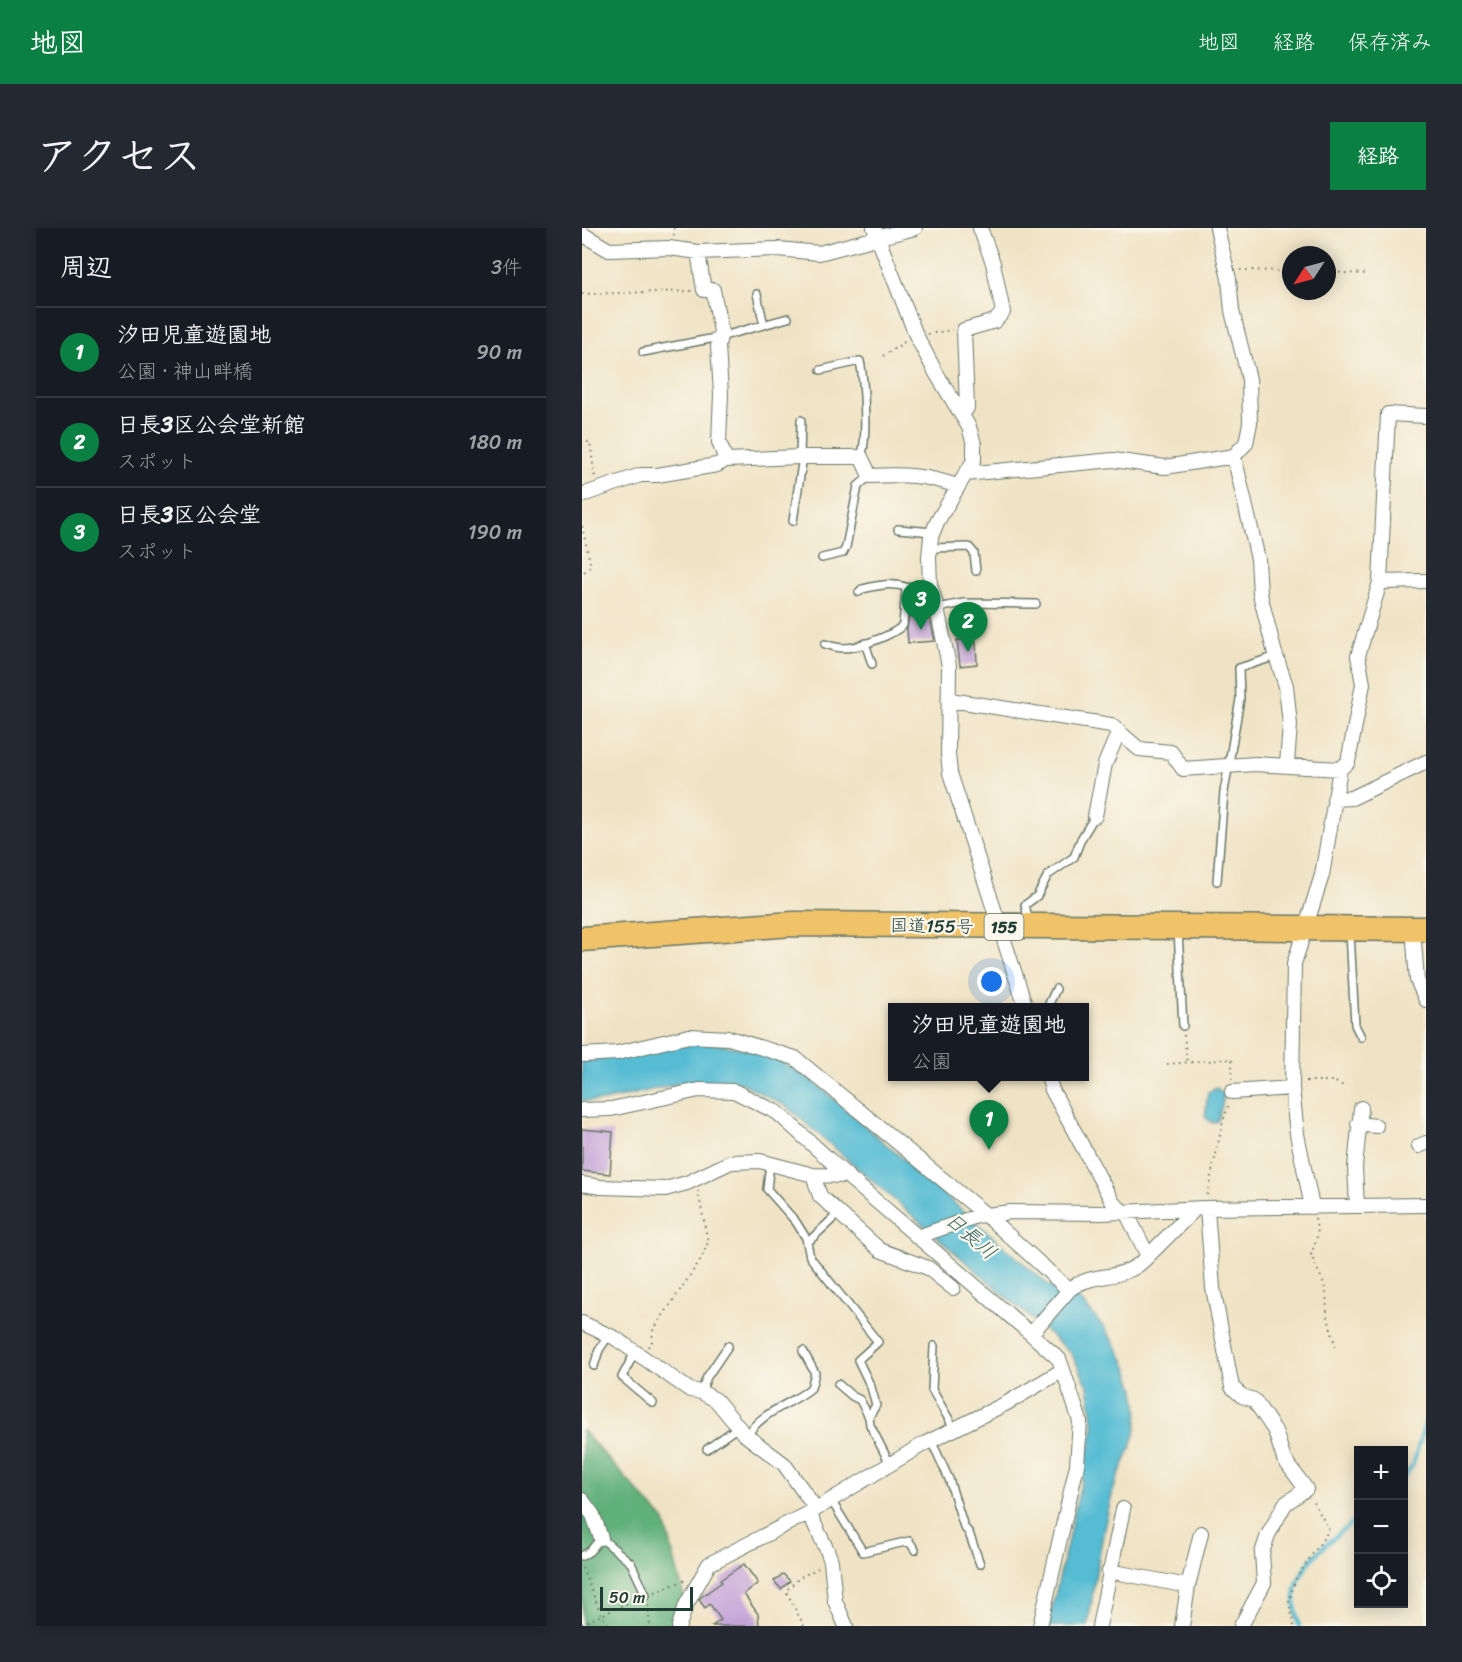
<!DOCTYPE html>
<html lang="ja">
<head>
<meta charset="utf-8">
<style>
	:root { --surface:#171b24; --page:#242831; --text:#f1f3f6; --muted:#9ea1a6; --line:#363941; --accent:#0b8043 }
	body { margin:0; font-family:Sriracha,"Klee One",sans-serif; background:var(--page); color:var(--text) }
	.controls { position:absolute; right:18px; bottom:18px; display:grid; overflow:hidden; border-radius:0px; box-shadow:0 3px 15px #0003 }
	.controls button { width:54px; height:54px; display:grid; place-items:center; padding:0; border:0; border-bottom:2px solid var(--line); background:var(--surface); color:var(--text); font:30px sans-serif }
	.compass { position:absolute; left:700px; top:18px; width:54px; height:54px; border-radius:50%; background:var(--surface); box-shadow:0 3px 15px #0003; rotate:234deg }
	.scale { position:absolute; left:18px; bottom:15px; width:93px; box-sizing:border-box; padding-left:6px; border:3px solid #1f3d34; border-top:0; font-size:16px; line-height:21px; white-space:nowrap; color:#1f3d34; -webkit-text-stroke:4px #fbf7ec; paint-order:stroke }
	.you { position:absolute; left:410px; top:754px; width:21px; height:21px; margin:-15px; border:4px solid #fff; border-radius:50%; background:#1a73e8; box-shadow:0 0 0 9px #1a73e833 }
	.badge { display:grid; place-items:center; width:39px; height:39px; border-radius:50%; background:var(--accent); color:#fff; font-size:20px; font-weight:700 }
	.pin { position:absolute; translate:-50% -50px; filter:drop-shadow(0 2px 3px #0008) }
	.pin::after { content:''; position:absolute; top:32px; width:21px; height:18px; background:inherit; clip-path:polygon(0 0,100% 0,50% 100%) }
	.popup { position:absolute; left:306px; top:775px; width:201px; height:78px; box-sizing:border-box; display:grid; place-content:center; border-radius:0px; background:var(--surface); filter:drop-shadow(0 2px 4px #0005); font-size:20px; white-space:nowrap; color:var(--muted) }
	.popup b { font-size:22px; color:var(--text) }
	.popup::after { content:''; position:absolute; left:50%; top:100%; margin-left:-12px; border:12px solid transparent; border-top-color:var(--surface) }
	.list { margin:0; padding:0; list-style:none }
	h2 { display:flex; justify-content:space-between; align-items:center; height:78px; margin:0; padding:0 24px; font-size:26px }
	h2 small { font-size:20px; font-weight:400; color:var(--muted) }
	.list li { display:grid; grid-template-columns:39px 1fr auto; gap:18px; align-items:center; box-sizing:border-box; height:90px; padding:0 24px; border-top:2px solid var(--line) }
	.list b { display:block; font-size:22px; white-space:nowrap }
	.list p { margin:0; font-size:20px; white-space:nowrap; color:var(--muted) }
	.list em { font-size:20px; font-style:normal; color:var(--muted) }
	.icon { flex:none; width:33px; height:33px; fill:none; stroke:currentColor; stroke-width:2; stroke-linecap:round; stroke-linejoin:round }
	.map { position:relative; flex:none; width:844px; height:1398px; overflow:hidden; border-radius:0px }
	header { display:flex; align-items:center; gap:36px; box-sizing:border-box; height:84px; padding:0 30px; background:var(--accent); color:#fff }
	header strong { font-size:28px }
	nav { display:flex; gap:33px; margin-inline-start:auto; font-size:21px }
	.intro { display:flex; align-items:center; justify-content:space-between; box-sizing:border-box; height:144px; padding:0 36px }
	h1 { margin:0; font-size:42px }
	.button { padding:15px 27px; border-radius:0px; background:var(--accent); color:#fff; font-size:21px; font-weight:700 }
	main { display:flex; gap:36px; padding:0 36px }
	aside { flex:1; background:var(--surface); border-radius:0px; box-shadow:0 3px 15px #0003 }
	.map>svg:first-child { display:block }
</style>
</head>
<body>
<header>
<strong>地図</strong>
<nav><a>地図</a><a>経路</a><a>保存済み</a></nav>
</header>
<div class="intro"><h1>アクセス</h1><a class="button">経路</a></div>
<main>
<aside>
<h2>周辺<small>3件</small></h2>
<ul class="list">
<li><span class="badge">1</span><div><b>汐田児童遊園地</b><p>公園 · 神山畔橋</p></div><em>90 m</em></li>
<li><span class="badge">2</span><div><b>日長3区公会堂新館</b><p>スポット</p></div><em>180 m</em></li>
<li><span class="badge">3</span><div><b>日長3区公会堂</b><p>スポット</p></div><em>190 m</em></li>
</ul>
</aside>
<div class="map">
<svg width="844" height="1398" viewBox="0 0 844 1398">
	<rect width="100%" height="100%" fill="#fbf7ec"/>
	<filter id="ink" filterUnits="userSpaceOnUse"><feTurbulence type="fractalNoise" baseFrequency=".0167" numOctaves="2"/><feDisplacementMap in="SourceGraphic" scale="12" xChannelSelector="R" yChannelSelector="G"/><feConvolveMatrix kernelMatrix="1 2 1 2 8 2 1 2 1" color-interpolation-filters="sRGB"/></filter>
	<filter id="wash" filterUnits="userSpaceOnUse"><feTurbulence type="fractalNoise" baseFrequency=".008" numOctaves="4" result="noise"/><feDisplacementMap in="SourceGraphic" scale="24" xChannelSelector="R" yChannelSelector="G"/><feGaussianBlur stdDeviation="1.35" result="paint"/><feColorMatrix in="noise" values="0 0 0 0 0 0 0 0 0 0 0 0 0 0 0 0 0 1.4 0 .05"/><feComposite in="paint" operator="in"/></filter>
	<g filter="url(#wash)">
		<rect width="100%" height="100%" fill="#f0e3c5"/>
		<path fill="#61b07a" stroke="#407657" stroke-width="1.5" d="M 0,1202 L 83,1293 L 104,1377 L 97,1398 L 0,1398 Z"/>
		<path fill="#55bcd3" stroke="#3a7c84" stroke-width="1.5" d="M 112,815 L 129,815 L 185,825 L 232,854 L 485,1073 L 495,1069 C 529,1103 566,1156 553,1206 C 548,1227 535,1246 530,1267 C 519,1310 512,1354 506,1398 L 466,1398 L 512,1199 L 506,1158 L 489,1125 L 204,878 L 158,854 L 99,855 L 22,873 L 0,873 L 0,833 L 89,817 Z
			M 635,860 L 642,868 L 636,893 L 630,895 L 623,889 L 626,864 Z"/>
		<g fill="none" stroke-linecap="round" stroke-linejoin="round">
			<path stroke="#55bcd3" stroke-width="4" d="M 822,1249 L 831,1237 L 844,1191
				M 717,1398 C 715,1389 713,1379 713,1370 C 714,1335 752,1310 776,1290"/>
		</g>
		<g id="blocks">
			<path fill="#c4a4d8" d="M 329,373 L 336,374 L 338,391 L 348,392 L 353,413 L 326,415 L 325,401 Z
				M 375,412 L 394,413 L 395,436 L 378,438 Z
				M 0,901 L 31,904 L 28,946 L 0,943 Z
				M 162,1336 L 176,1355 L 162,1366 L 176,1386 L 177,1398 L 130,1398 L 139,1392 L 128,1376 L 123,1380 L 117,1372 L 119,1369 L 140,1354 L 138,1352 Z
				M 201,1346 L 208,1353 L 199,1361 L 192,1353 Z"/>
		</g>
	</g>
	<g filter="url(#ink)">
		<use href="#blocks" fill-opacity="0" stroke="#687767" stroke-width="1.5"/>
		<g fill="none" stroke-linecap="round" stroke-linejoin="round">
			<defs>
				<path id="lane" d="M 175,66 L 182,97
					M 61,124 L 138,109 L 206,90
					M 239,142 L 278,133 C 282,152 286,212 279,229
					M 218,229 L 219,192
					M 211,293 L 221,229
					M 316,301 L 351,304
					M 348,320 L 387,319 L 392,325 L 394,343
					M 240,330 L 261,325 L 264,319 L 276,258 L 288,248
					M 277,364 L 280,361 C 297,357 309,354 327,360
					M 355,380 L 382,375 L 454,376
					M 283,415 L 290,436
					M 243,416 C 249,418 255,420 262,420 C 276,420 312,407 321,397 L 324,362 L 329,359 L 348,356
					M 635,653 L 642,564 L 658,471 L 657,440 L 695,428
					M 447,693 L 443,677 L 455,668 L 466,647 L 492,629 L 499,611 L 513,588
					M 596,702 L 601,798
					M 768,705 L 773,797 L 779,809
					M 465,780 L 474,761
					M 188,936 L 185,961 L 214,994 L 224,1010 L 228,1029 L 296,1114 L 276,1132 L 289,1159 L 294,1177 L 287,1189 L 288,1197 L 308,1236
					M 225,1015 L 257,985
					M 352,1118 L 350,1162 L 372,1200
					M 53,1124 L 40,1149 L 71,1175
					M 12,1138 L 17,1122 L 27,1107
					M 256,1156 L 270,1168 L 278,1172 L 287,1189
					M 119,1164 L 125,1149 L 146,1118
					M 165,1208 C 179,1183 209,1177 229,1160 L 233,1145 L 221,1123
					M 349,1212 L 367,1251 L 382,1299 L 387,1305 L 398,1336
					M 125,1221 L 156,1199
					M 249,1272 L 281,1324 L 327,1313 L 333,1322
					M 0,1328 L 8,1323 L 19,1310 L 49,1335 L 64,1367"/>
				<path id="street" d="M 292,0 L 334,107 L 354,145 L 387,199 L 392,216 L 392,232 L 355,294 L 349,309 L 347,329 L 348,356 L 355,380 L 367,438 L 366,526 L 368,545 L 444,780
					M 0,6 L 27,22 L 87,20 L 116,24 L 196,21 L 237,25 L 333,0
					M 116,24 L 122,62 L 131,62 L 139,103 L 136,118 L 139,166 L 137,214 L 144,232
					M 380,187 L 385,180 L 382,102 L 413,93 L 421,84 L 411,35 L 398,0
					M 652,228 L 676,331 L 678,366 L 692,422 L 704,458 L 708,497 L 705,536
					M 383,246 L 531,232 L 583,239 L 652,228 L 664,215 L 668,195 L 667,151 L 650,83 L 647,51 L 635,0
					M 0,267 L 59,247 L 75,247 L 135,237 L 144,232 L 218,229 L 279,229 L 288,248 C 321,246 344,247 375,258
					M 798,354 L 844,353
					M 368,472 L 529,497 L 557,521 L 589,524 L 601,541 L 673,536 L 758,541
					M 752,571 L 770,570 L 844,534
					M 513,588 L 523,536 L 537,503
					M 831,701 L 835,752 L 844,772
					M 0,827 L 35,825 L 107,808 L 147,810 L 213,830 L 404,987 L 487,1062 C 510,1042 542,1056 566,1028
					M 466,848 L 470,862 L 531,975 L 546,988 L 566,1028 L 613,981
					M 650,864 L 710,860
					M 0,882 L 29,881 L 117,862 L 152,863 L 196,885 L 265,948
					M 776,896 L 794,898
					M 837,918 L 844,915
					M 231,947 L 238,968 L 298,1022 L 346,1040 L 371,1060
					M 0,956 L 19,959 L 83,961 L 105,955 L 149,934 L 178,933 L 231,947 L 265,948 L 449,1106 L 477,1131 L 481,1142 L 425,1175 L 340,1217 L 234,1281 L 127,1336 L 104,1377 L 97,1398
					M 775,978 L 773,939 L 779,880
					M 730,979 L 715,906 L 710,860 L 712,736 L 740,647 L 758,541 L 766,534 L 781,456 L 776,428 L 798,354 L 806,186 L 844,188
					M 625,981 L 631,1060 L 650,1159 L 660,1168 L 672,1172 L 693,1203 L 702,1231 L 724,1261 L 703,1276 L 686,1307 L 680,1325 L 682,1355 L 659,1398
					M 335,1009 L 395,988 L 429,984 L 519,985 L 622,980 L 844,977
					M 0,1095 L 33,1110 L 108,1162 L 119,1164 L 134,1172 L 162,1206 L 202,1236 L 234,1281
					M 449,1106 L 487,1062
					M 0,1272 L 11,1287 L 19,1310
					M 227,1285 L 245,1322 L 249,1333 L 253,1373 L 264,1398
					M 527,1343 L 606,1358
					M 458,1398 L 495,1237 L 498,1193 L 481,1142
					M 517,1398 L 541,1281
					M 600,1398 L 606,1358 L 619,1305"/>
				<path id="highway" d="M 0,711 L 211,696 L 844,701"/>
			</defs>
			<use href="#lane" stroke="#687767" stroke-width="10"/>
			<use href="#street" stroke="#687767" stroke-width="16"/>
			<use href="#highway" stroke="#687767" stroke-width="27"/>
			<path stroke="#687767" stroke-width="2" stroke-dasharray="1.5 4.5" stroke-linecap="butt" d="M 92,0 L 92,9
				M 658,42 L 709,43
				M 745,44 L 786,46
				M 0,66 L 110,63
				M 346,106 L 370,102
				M 301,128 L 324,113
				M 5,214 L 8,214 L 13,250
				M 0,298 L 8,334 L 8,339 L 0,346
				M 602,807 L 605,833
				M 585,836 L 650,831 L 650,853
				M 724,853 L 751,853 L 764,859
				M 625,967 L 641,893 L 647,876
				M 733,991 L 736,1006 L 729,1027 L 744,1060 L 745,1086 L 754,1120
				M 66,1119 L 71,1112 L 70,1104 L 119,1031 L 126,1014 L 116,963
				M 0,1340 L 20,1388 L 27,1398
				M 73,1364 L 104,1352
				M 66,1377 L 68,1398
				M 0,1396 L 57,1370
				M 222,1398 L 204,1363 L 217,1350 L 236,1340
				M 712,1398 L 707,1373 L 713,1352 L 747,1302 L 730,1271"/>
			<use href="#lane" stroke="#fff" stroke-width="7"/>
			<use href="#street" stroke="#fff" stroke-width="14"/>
			<use href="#highway" stroke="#f1c369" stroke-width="24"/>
		</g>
	</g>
	<g text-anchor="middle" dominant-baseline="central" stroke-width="4.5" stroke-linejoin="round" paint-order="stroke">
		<rect fill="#fbf7ec" stroke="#61756b" stroke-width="1.5" x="402.5" y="686" width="39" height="26" rx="4.5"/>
		<g font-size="16" font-weight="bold" fill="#1f3d34">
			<text x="422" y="699">155</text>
		</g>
		<g font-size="18" fill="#1f3d34" stroke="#fbf7ec">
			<text transform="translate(350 698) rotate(1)">国道155号</text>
		</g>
		<g font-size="20" font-style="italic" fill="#2c5d5c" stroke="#fbf7ec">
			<text transform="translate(389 1008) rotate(41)">日長川</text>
		</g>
	</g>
</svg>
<div class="controls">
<button>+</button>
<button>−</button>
<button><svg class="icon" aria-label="locate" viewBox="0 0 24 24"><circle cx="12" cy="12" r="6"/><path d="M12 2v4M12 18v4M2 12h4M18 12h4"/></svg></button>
</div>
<svg class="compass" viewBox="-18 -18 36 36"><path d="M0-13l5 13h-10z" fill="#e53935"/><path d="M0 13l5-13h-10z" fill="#9ea1a6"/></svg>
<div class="scale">50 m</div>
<div class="you"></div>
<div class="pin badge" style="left:407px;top:922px">1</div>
<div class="popup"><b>汐田児童遊園地</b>公園</div>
<div class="pin badge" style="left:386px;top:424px">2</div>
<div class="pin badge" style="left:339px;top:402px">3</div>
</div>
</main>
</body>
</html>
